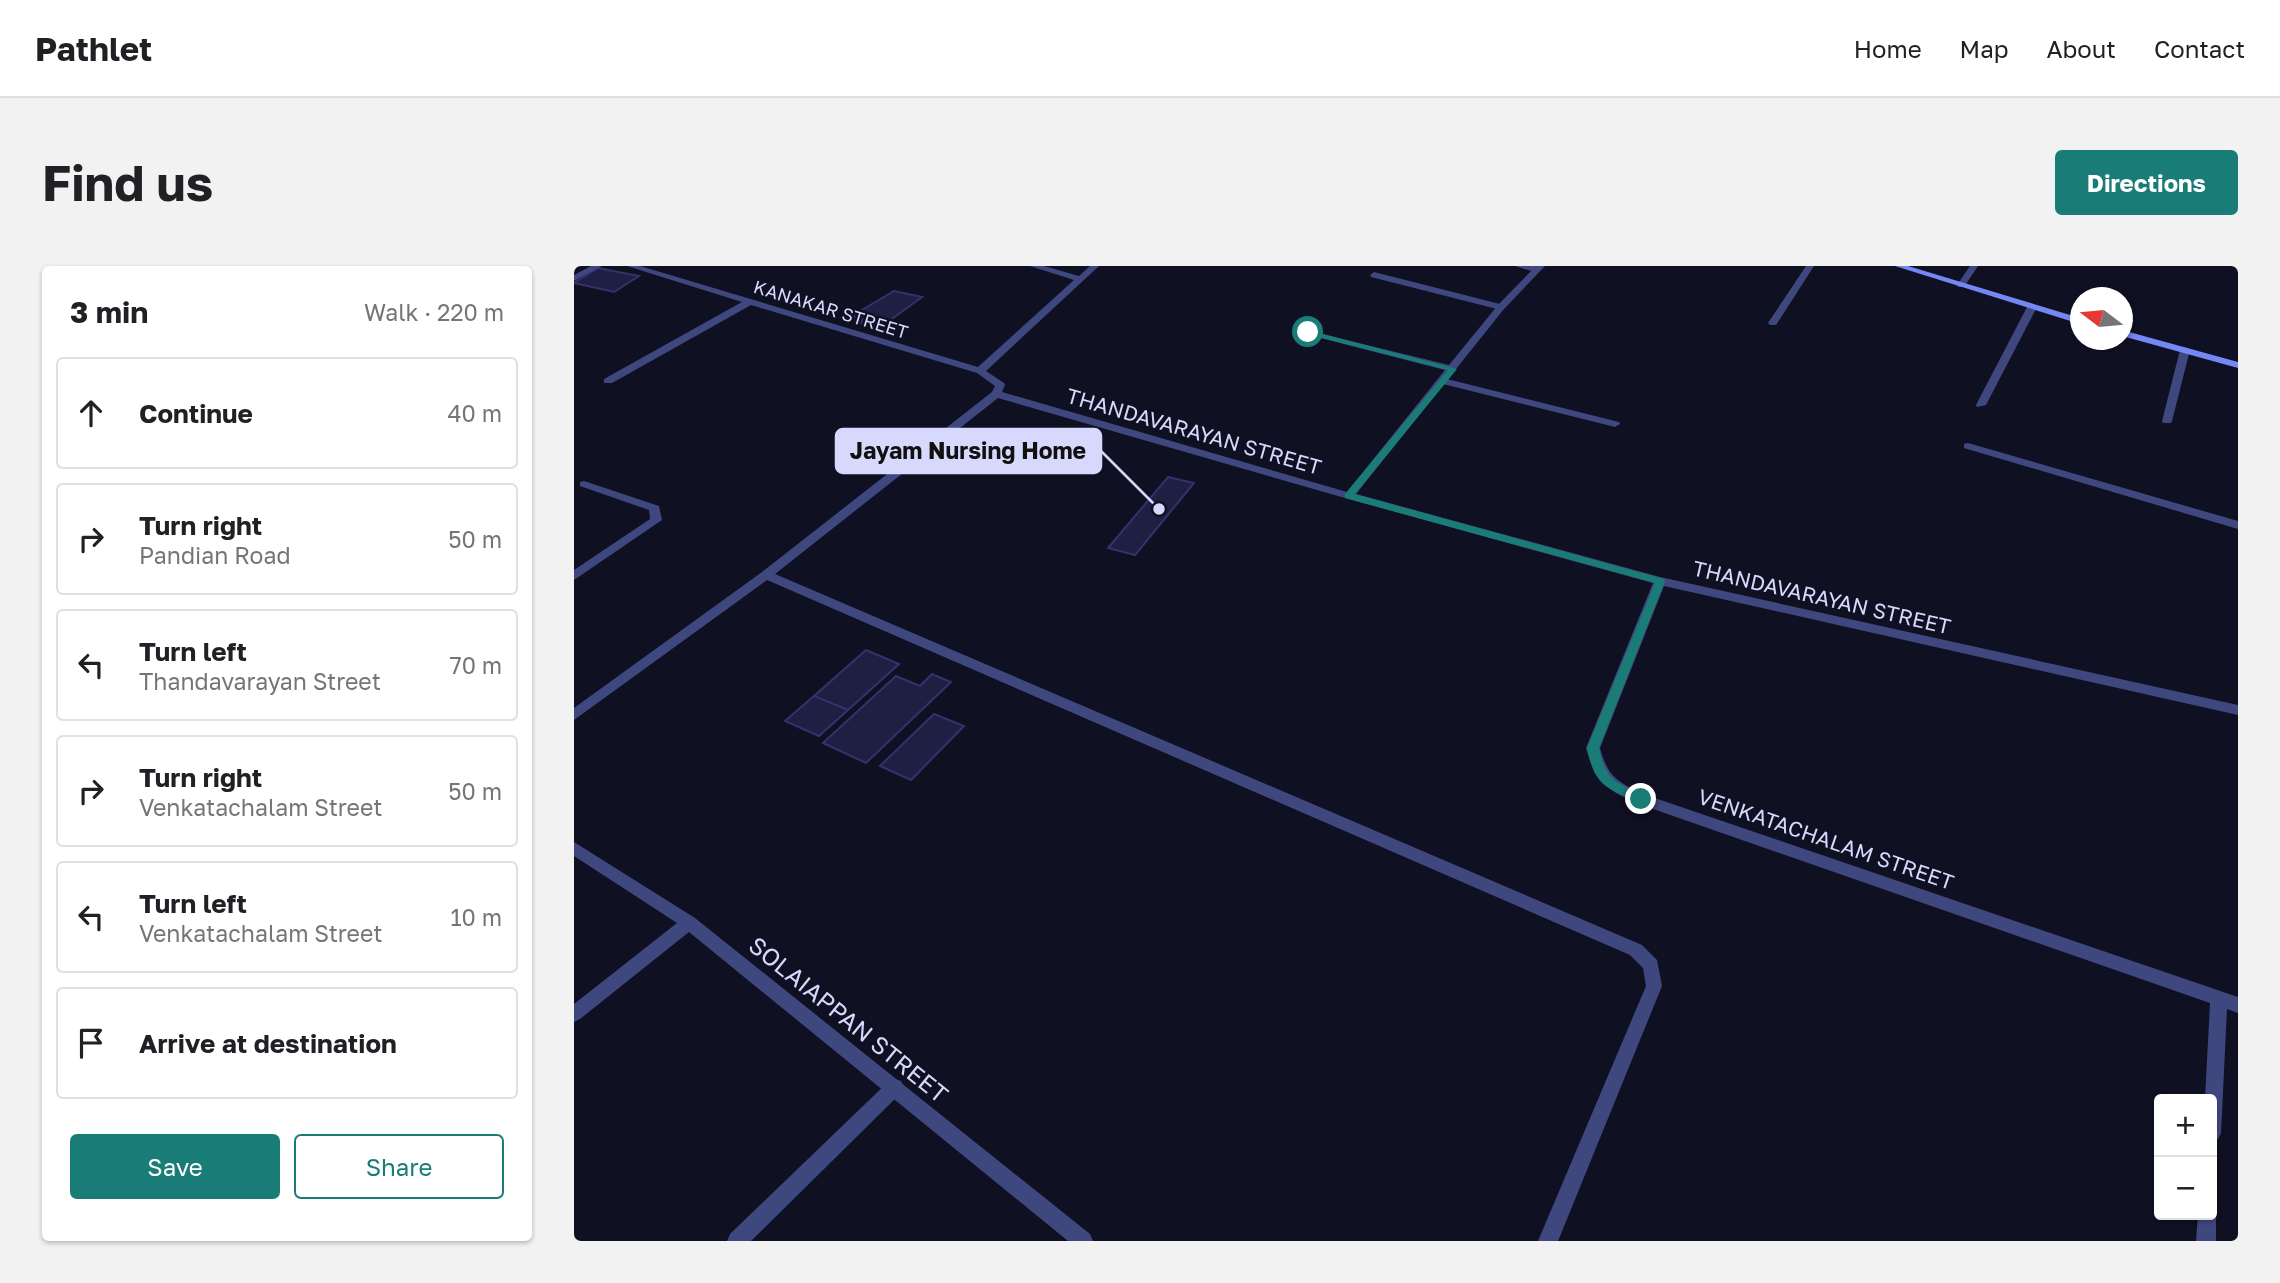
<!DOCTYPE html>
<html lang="en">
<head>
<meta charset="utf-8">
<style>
	:root { --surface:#fff; --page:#f2f2f2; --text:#202124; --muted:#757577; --line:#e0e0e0; --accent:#1a7c77 }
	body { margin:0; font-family:"Golos Text",sans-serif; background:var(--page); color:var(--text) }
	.controls { position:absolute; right:21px; bottom:21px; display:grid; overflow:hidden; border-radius:7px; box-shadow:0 2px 5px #0004 }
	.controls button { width:63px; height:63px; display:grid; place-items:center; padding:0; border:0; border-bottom:2px solid var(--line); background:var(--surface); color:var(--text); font:35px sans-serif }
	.compass { position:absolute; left:1496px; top:21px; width:63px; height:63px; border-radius:50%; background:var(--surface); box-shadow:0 2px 5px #0004; rotate:286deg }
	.stop { position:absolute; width:21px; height:21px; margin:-16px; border:5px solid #1a7c77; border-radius:50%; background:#fff }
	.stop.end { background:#1a7c77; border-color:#fff; box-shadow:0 2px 7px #0008 }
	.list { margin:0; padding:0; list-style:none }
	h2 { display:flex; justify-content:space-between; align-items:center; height:91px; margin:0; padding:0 28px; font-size:30px }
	h2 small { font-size:23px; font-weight:400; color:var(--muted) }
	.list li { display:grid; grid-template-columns:46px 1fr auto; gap:21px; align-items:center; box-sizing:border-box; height:112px; margin:0 14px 14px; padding:0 14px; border:2px solid var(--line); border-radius:7px }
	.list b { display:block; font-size:26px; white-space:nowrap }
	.list p { margin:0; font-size:23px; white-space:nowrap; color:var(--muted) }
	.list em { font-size:23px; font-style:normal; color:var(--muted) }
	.actions { display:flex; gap:14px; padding:21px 28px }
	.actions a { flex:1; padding:16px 0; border:2px solid var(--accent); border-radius:7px; text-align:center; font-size:24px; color:var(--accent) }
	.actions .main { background:var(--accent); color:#fff }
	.icon { flex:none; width:38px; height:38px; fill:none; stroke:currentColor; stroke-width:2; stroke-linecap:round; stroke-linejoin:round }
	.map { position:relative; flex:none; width:1664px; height:975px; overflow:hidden; border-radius:7px }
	header { display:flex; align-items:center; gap:42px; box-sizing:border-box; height:98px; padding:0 35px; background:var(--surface); border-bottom:2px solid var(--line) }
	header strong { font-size:33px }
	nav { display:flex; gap:38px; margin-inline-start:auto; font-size:24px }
	.intro { display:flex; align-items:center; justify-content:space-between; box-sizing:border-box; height:168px; padding:0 42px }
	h1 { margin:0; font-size:49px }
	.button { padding:18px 32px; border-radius:7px; background:var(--accent); color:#fff; font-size:24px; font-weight:700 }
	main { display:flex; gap:42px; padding:0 42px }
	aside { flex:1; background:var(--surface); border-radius:7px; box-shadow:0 2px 5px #0004 }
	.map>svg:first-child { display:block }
</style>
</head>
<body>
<header>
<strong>Pathlet</strong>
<nav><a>Home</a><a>Map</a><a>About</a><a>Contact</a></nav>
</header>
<div class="intro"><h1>Find us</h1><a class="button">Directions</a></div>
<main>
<aside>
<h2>3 min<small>Walk · 220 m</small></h2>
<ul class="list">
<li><svg class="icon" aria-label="ahead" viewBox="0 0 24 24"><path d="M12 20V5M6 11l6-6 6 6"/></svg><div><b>Continue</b></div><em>40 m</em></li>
<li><svg class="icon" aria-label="right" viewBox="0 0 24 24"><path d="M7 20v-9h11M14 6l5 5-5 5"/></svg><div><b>Turn right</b><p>Pandian Road</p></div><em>50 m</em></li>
<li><svg class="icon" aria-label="left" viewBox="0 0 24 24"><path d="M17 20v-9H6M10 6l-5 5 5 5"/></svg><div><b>Turn left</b><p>Thandavarayan Street</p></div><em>70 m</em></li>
<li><svg class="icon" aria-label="right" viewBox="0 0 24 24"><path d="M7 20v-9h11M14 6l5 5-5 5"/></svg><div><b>Turn right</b><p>Venkatachalam Street</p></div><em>50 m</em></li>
<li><svg class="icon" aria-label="left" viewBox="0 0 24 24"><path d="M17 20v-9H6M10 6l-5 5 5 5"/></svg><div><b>Turn left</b><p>Venkatachalam Street</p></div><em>10 m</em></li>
<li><svg class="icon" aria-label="arrive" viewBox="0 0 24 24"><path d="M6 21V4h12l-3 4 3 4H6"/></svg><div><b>Arrive at destination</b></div></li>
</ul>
<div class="actions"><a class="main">Save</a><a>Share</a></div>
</aside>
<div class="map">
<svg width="1664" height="975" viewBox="0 0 1664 975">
	<rect width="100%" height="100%" fill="#101023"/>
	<path fill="#1f1e43" stroke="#33326d" stroke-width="2" d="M 24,2 L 65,10 L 40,26 L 0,17 Z
		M 320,25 L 348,31 L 304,63 L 286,57 L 289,54 L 278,50 Z
		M 594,211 L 620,217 L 561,289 L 534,282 Z
		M 292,384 L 325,398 L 274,444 L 240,430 Z
		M 358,408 L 377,416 L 292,497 L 249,477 L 322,410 L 346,420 Z
		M 240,430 L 274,444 L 245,470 L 211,455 Z
		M 360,448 L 390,460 L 337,514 L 306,500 Z"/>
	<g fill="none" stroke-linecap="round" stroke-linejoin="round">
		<path fill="#3f477f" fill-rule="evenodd" d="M 17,0 L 28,0 L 0,15 L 0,9 Z
			M 1396,0 L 1404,0 L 1390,21 L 1384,21 L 1383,19 Z
			M 800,6 L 930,39 L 932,41 L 927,44 L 797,11 L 796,9 Z
			M 869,112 L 1045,156 L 1046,158 L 1041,161 L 865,117 L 865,113 Z
			M 321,813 L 327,815 L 330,821 L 327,827 L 177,975 L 153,975 L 156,968 L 315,815 Z"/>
		<path fill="#3f477f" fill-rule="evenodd" d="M 53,0 L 66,0 L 404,101 L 500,14 L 456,0 L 470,0 L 505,10 L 516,0 L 525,0 L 412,105 L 430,117 L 431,119 L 428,126 L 773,226 L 871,104 L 731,68 L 731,64 L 875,99 L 924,39 L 957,5 L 941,0 L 971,0 L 930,43 L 782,228 L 1086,311 L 1664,439 L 1664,449 L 1090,320 L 1026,482 C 1034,512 1045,517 1072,529 L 1664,731 L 1664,747 L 1653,743 L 1647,867 L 1644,873 L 1638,876 L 1638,833 L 1631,833 L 1636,737 L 1062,537 C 1032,523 1021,515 1012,482 L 1079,317 L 771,232 L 424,132 L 201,308 L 1068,679 L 1083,694 L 1088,720 L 984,975 L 964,975 L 1072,720 L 1069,702 L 1056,689 L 193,314 L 0,454 L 0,442 L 188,306 L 418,126 L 421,120 L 403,107 L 177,39 L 38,117 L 30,117 L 30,113 L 168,36 Z
			M 1232,0 L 1240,0 L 1202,59 L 1196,59 L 1194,57 Z
			M 1458,38 L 1463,41 L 1412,139 L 1403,141 L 1402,139 L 1453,41 Z
			M 1611,81 L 1616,84 L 1598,155 L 1597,157 L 1589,157 L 1588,155 L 1606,84 Z
			M 1394,177 L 1664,255 L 1664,263 L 1390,182 L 1390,178 Z
			M 10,215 L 85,240 L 88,254 L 0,314 L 0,304 L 76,253 L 75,244 L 6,220 L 6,216 Z
			M 0,576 L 121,652 L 516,968 L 519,975 L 494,975 L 115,666 L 6,753 L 0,756 L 0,738 L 103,657 L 0,590 Z
			M 1638,941 L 1642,949 L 1642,975 L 1622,975 L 1624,949 L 1638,949 Z"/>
		<path fill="#7487f4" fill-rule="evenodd" d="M 1321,0 L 1334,0 L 1506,52 L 1506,58 Z
			M 1548,64 L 1664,96 L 1664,102 L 1548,70 Z"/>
	</g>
	<path fill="#1a7c77" d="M 734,64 L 883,103 L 781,228 L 1090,313 L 1091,315 L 1025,482 C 1032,515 1042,517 1071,529 L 1071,536 C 1063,537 1057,533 1050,530 C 1024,519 1019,509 1013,482 L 1081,317 L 771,232 L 771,228 L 874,104 L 732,68 Z"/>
	<g text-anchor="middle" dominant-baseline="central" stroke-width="5" stroke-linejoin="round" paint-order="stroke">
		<g font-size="18" fill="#d6d8fc" stroke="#101023">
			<text transform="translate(257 43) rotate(17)">KANAKAR STREET</text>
		</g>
		<g font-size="21" fill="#d6d8fc" stroke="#101023">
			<text transform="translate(620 165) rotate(16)">THANDAVARAYAN STREET</text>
			<text transform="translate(1248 331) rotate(13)">THANDAVARAYAN STREET</text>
			<text transform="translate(1252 573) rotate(19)">VENKATACHALAM STREET</text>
		</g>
		<g font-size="24" fill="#d6d8fc" stroke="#101023">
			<text transform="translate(275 753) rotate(39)">SOLAIAPPAN STREET</text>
		</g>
	</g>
	<path fill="none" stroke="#d6d8fc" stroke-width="2.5" d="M585 243L527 185"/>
	<circle fill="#d6d8fc" stroke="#101023" stroke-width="2.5" cx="585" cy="243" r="7"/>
	<rect fill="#d6d8fc" stroke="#d6d8fc" stroke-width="2.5" x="262" y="163" width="265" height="44" rx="7"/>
	<g font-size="23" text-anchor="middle" font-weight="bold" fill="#111">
		<text x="394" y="193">Jayam Nursing Home</text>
	</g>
</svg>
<div class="controls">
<button>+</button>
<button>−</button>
</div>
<svg class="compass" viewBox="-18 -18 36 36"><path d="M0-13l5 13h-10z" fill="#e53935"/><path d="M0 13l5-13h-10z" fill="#757577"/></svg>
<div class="stop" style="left:734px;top:66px"></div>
<div class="stop end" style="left:1067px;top:533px"></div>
</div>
</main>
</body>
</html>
